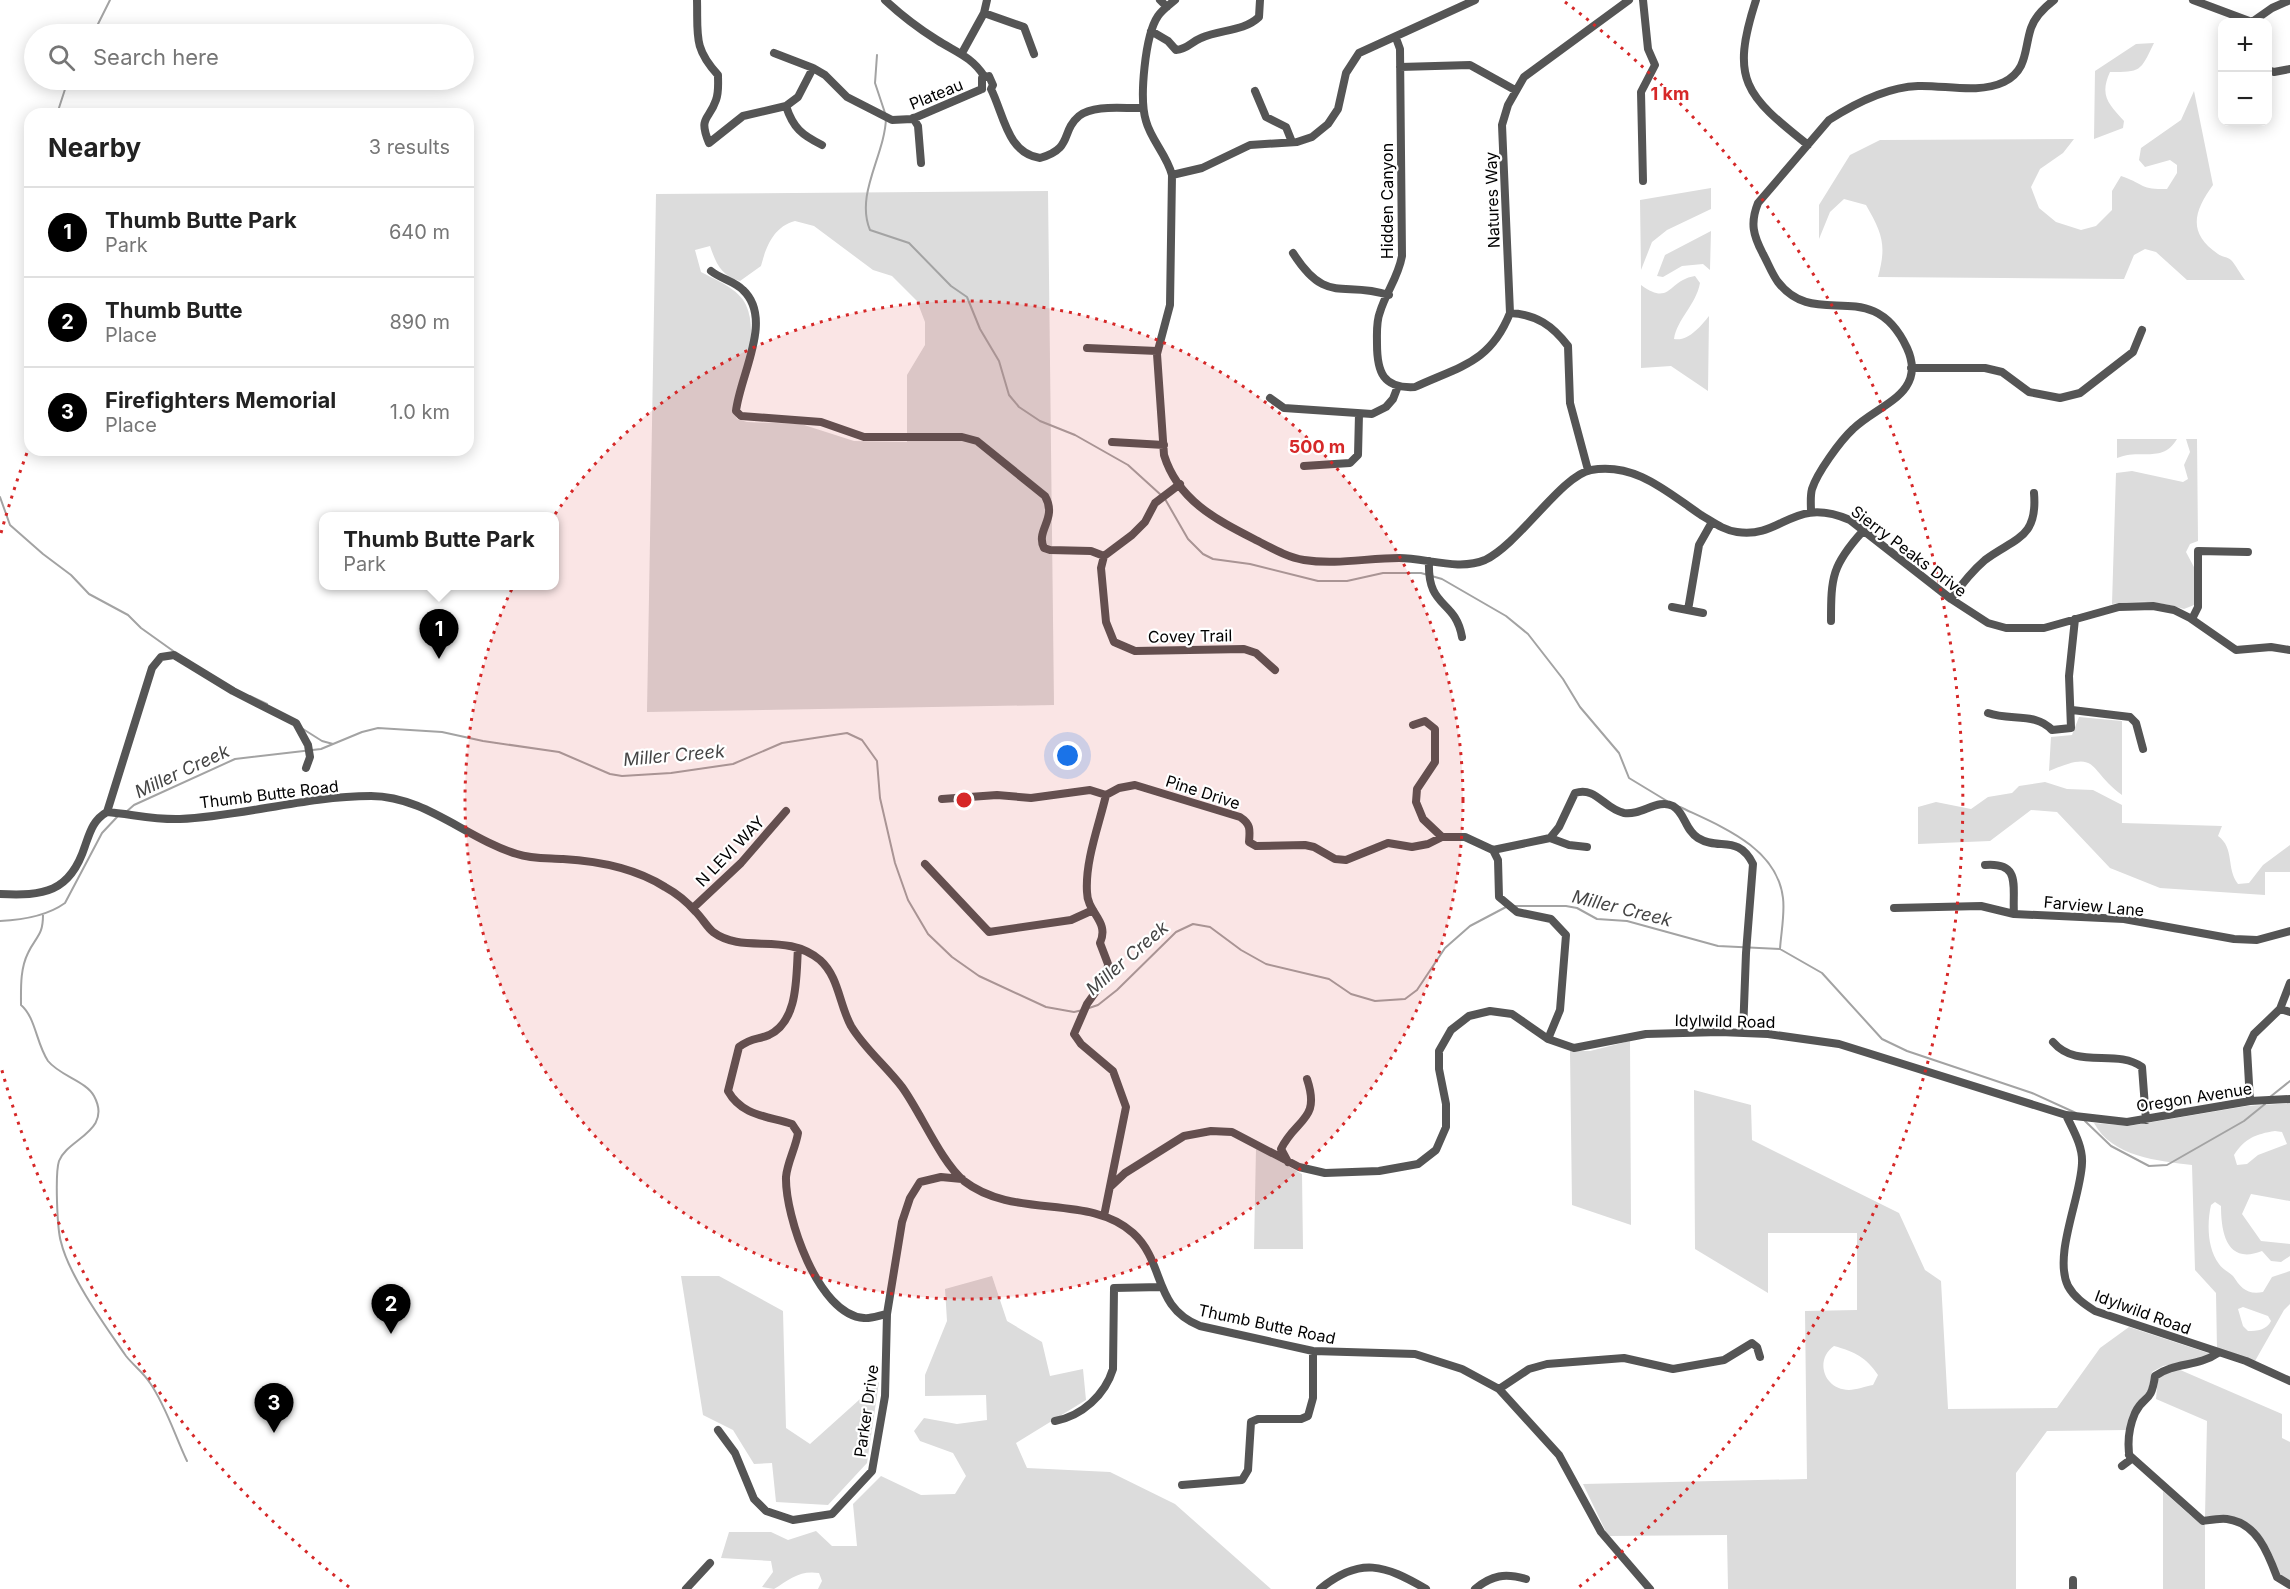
<!DOCTYPE html>
<html lang="en">
<head>
<meta charset="utf-8">
<style>
	:root { --surface:#fff; --page:#f6f6f6; --text:#222; --muted:#767676; --line:#e0e0e0; --accent:#000 }
	body { margin:0; font-family:Inter,sans-serif; background:var(--page); color:var(--text) }
	.controls { position:absolute; right:18px; top:18px; display:grid; overflow:hidden; border-radius:12px; box-shadow:0 3px 15px #0003 }
	.controls button { width:54px; height:54px; display:grid; place-items:center; padding:0; border:0; border-bottom:2px solid var(--line); background:var(--surface); color:var(--text); font:30px sans-serif }
	.you { position:absolute; left:1068px; top:756px; width:21px; height:21px; margin:-15px; border:4px solid #fff; border-radius:50%; background:#1a73e8; box-shadow:0 0 0 9px #1a73e833 }
	.badge { display:grid; place-items:center; width:39px; height:39px; border-radius:50%; background:var(--accent); color:#fff; font-size:20px; font-weight:700 }
	.pin { position:absolute; translate:-50% -50px; filter:drop-shadow(0 2px 3px #0008) }
	.pin::after { content:''; position:absolute; top:32px; width:21px; height:18px; background:inherit; clip-path:polygon(0 0,100% 0,50% 100%) }
	.popup { position:absolute; left:319px; top:512px; width:240px; height:78px; box-sizing:border-box; display:grid; place-content:center; border-radius:12px; background:var(--surface); filter:drop-shadow(0 2px 4px #0005); font-size:20px; white-space:nowrap; color:var(--muted) }
	.popup b { font-size:22px; color:var(--text) }
	.popup::after { content:''; position:absolute; left:50%; top:100%; margin-left:-12px; border:12px solid transparent; border-top-color:var(--surface) }
	.list { margin:0; padding:0; list-style:none }
	h2 { display:flex; justify-content:space-between; align-items:center; height:78px; margin:0; padding:0 24px; font-size:26px }
	h2 small { font-size:20px; font-weight:400; color:var(--muted) }
	.list li { display:grid; grid-template-columns:39px 1fr auto; gap:18px; align-items:center; box-sizing:border-box; height:90px; padding:0 24px; border-top:2px solid var(--line) }
	.list b { display:block; font-size:22px; white-space:nowrap }
	.list p { margin:0; font-size:20px; white-space:nowrap; color:var(--muted) }
	.list em { font-size:20px; font-style:normal; color:var(--muted) }
	.icon { flex:none; width:33px; height:33px; fill:none; stroke:currentColor; stroke-width:2; stroke-linecap:round; stroke-linejoin:round }
	.map { position:relative; flex:none; width:2290px; height:1589px; overflow:hidden }
	.search { position:absolute; background:var(--surface); box-shadow:0 3px 15px #0003; left:24px; top:24px; width:450px; height:66px; display:flex; align-items:center; gap:15px; box-sizing:border-box; padding:0 21px; border-radius:33px; color:var(--muted); font-size:22px }
	.panel { position:absolute; background:var(--surface); box-shadow:0 3px 15px #0003; left:24px; top:108px; width:450px; height:348px; border-radius:18px }
	.map>svg:first-child { display:block }
</style>
</head>
<body>
<div class="map">
<svg width="2290" height="1589" viewBox="0 0 2290 1589">
	<rect width="100%" height="100%" fill="#fff"/>
	<path fill="#dcdcdc" fill-rule="evenodd" d="M 2154,43 C 2140,72 2141,72 2110,72 C 2099,96 2109,104 2124,121 L 2123,128 L 2094,139 L 2095,71 L 2136,44 Z
		M 2194,91 L 2213,185 C 2194,211 2187,233 2218,254 C 2222,257 2228,257 2231,260 C 2236,265 2240,274 2245,280 L 2187,280 L 2156,252 L 2145,249 L 2134,255 L 2124,279 L 1878,277 C 1887,245 1882,233 1866,205 L 1844,199 L 1830,212 L 1819,239 L 1819,205 L 1850,155 L 1880,140 L 2074,139 L 2063,153 L 2040,169 L 2031,187 L 2039,208 L 2056,222 L 2081,230 L 2096,226 L 2112,210 L 2112,191 L 2121,176 C 2143,183 2140,190 2167,189 L 2177,173 L 2177,165 L 2170,160 L 2145,167 L 2139,160 L 2141,148 L 2181,120 Z
		M 1711,188 L 1711,209 L 1667,230 L 1652,242 L 1641,270 L 1640,200 Z
		M 1048,191 L 1054,705 L 647,712 L 656,194 ZM 795,221 L 814,226 L 873,270 L 892,276 L 917,301 L 925,322 L 925,345 L 907,375 L 907,442 L 854,441 L 801,424 L 747,422 L 737,419 L 733,410 C 741,379 760,336 746,305 C 739,289 716,280 701,272 L 695,250 L 710,246 C 716,263 721,276 740,281 L 761,266 C 766,247 773,227 795,221 Z
		M 1711,231 L 1710,270 L 1703,264 L 1682,266 L 1663,277 L 1657,276 L 1665,255 Z
		M 1695,276 L 1700,283 C 1696,305 1677,319 1674,339 C 1688,342 1701,326 1709,316 L 1708,391 L 1671,366 L 1641,368 L 1641,285 C 1671,307 1668,280 1695,276 Z
		M 2117,439 L 2177,439 C 2162,464 2141,448 2117,458 Z
		M 2186,439 L 2197,439 L 2198,541 L 2190,544 L 2186,552 L 2195,569 L 2194,605 L 2184,609 C 2158,601 2139,600 2112,604 L 2116,473 L 2132,471 L 2183,482 L 2188,479 L 2184,465 L 2190,452 Z
		M 2079,717 L 2122,721 L 2122,795 C 2086,769 2101,749 2049,771 L 2051,737 L 2072,735 Z
		M 2045,782 L 2067,789 L 2093,790 L 2122,805 L 2122,823 L 2222,826 L 2218,836 C 2235,848 2226,869 2238,884 L 2249,883 L 2263,865 L 2290,845 L 2290,872 L 2265,872 L 2265,895 L 2160,888 L 2110,868 L 2057,812 L 2031,810 L 1990,841 L 1918,844 L 1918,807 L 1936,802 L 1971,809 L 1988,797 L 2012,793 L 2019,786 Z
		M 1630,1041 L 1631,1225 L 1572,1205 L 1570,1051 L 1590,1051 Z
		M 1694,1090 L 1751,1105 L 1752,1140 L 1899,1213 L 1925,1270 L 1941,1281 L 1948,1409 L 2057,1408 L 2100,1348 L 2129,1327 L 2211,1354 L 2206,1358 L 2163,1366 L 2152,1372 L 2148,1392 L 2127,1430 L 2047,1431 L 2016,1473 L 2016,1589 L 1728,1589 L 1727,1535 L 1608,1536 L 1583,1484 L 1807,1479 L 1805,1311 L 1857,1310 L 1857,1233 L 1768,1233 L 1768,1293 L 1695,1249 ZM 1834,1346 C 1855,1352 1866,1357 1878,1375 L 1873,1385 C 1866,1386 1856,1390 1849,1390 C 1824,1390 1814,1360 1834,1346 Z
		M 2290,1103 L 2290,1201 L 2251,1194 L 2242,1214 L 2261,1241 L 2290,1244 L 2290,1256 L 2281,1262 L 2271,1261 L 2262,1251 C 2227,1265 2221,1233 2221,1206 L 2215,1202 L 2211,1205 C 2207,1223 2207,1248 2219,1264 C 2222,1269 2229,1272 2233,1276 C 2241,1288 2247,1295 2263,1292 L 2272,1277 L 2290,1271 L 2290,1304 L 2284,1310 L 2255,1361 L 2217,1350 L 2216,1293 L 2195,1270 L 2192,1165 C 2159,1161 2112,1157 2094,1123 L 2129,1126 L 2247,1106 ZM 2275,1131 L 2282,1132 L 2287,1144 L 2258,1155 L 2247,1164 L 2237,1165 L 2234,1155 C 2245,1138 2256,1134 2275,1131 ZM 2243,1307 L 2268,1316 L 2271,1321 C 2267,1330 2257,1331 2248,1331 L 2243,1326 L 2238,1309 Z
		M 1256,1148 L 1302,1174 L 1303,1249 L 1254,1249 Z
		M 681,1276 L 719,1276 L 783,1311 L 786,1428 L 810,1444 L 879,1382 L 867,1463 L 828,1505 L 776,1502 L 772,1463 L 754,1464 L 733,1430 L 703,1415 Z
		M 992,1276 L 1007,1321 L 1042,1342 L 1050,1376 L 1083,1369 L 1086,1400 L 1016,1443 L 1027,1468 L 1110,1472 L 1175,1504 L 1271,1589 L 818,1589 L 822,1581 L 819,1573 C 800,1570 790,1579 774,1589 L 762,1587 L 773,1572 L 771,1561 L 721,1558 L 729,1532 L 771,1532 L 788,1540 L 816,1531 L 832,1546 L 857,1546 L 853,1504 L 881,1476 L 921,1495 L 955,1494 L 966,1476 L 953,1453 L 920,1441 L 914,1431 L 924,1418 L 957,1424 L 987,1420 L 986,1395 L 925,1396 L 925,1375 L 947,1321 L 945,1289 Z
		M 2178,1369 L 2282,1414 L 2282,1438 L 2290,1442 L 2290,1581 L 2280,1576 C 2267,1535 2252,1513 2205,1517 L 2207,1421 L 2156,1399 L 2158,1377 Z
		M 2163,1491 L 2191,1516 L 2205,1525 L 2205,1589 L 2163,1589 Z"/>
	<g fill="none" stroke-linecap="round" stroke-linejoin="round">
		<path stroke="#a3a3a3" stroke-width="2" d="M 93,34 L 110,0
			M 877,55 L 875,83 L 885,113
			M 57,114 L 68,80
			M 886,118 C 885,155 855,194 870,230 L 909,243 L 951,286 L 967,297 L 980,329 L 999,361 L 1009,395 L 1019,407 L 1040,421 L 1075,435 L 1128,465 L 1161,495
			M 0,497 L 10,525 L 43,554 L 71,575 L 89,594 L 128,615 L 141,628 L 176,653
			M 1165,499 L 1188,539 L 1203,554 L 1213,559 L 1250,564 L 1318,581 L 1347,581 L 1383,573 L 1421,573 L 1442,579 L 1506,616 L 1528,634 L 1563,679 L 1580,707 L 1619,753 L 1629,778 L 1667,801
			M 250,696 L 267,704
			M 303,729 L 322,741 L 333,744
			M 1680,807 C 1720,826 1777,847 1783,898 C 1785,914 1781,933 1780,949
			M 126,812 L 134,805 L 235,759 L 321,749 L 362,732 L 378,728 L 442,732 L 483,741 L 559,752 L 610,774 L 622,776 L 671,773 L 733,764 L 782,743 L 847,733 L 862,740 L 877,761 L 880,798 L 895,863 L 908,900 L 928,934 L 952,957 L 979,976 L 1046,1007 L 1074,1012 L 1083,1010
			M 1515,906 L 1566,906 L 1577,908 L 1597,919 L 1627,921 L 1718,946 L 1780,949 L 1822,973 L 1882,1039 L 1907,1051 L 2032,1093 L 2076,1113
			M 43,915 C 43,936 36,936 28,953 C 20,969 21,988 21,1005 C 36,1018 36,1043 48,1061 C 60,1076 86,1081 94,1096 C 113,1131 67,1139 59,1161 C 55,1173 57,1229 61,1242 C 69,1276 106,1327 126,1356 C 133,1365 144,1373 150,1383 C 166,1406 175,1436 187,1461
			M 0,921 C 22,920 47,916 65,903 L 102,833 L 118,816
			M 1089,1008 L 1098,1005 L 1117,990 L 1176,932 L 1193,924 L 1210,927 L 1241,950 L 1266,964 L 1329,979 L 1351,994 L 1375,1001 L 1405,999 L 1417,990 L 1445,948 L 1470,926 L 1506,907
			M 2270,1097 L 2290,1081
			M 2085,1121 L 2111,1146 L 2149,1166 L 2167,1165 L 2244,1121 L 2265,1104"/>
		<path stroke="#555" stroke-width="8" d="M 697,0 C 698,35 693,48 718,75 C 718,84 719,92 716,100 C 709,121 698,116 709,143 L 743,116 L 786,106 L 798,97 L 813,68
			M 885,0 C 901,15 918,28 937,40 C 956,52 972,57 984,76
			M 1160,0 L 1167,7
			M 1175,0 C 1169,5 1162,10 1158,16 C 1145,35 1139,99 1146,121 C 1151,140 1167,155 1172,175 L 1170,305 L 1157,354 L 1164,455 C 1178,500 1215,519 1254,539 C 1270,547 1286,557 1304,560 C 1336,565 1368,558 1399,558 C 1426,558 1459,571 1485,560 C 1519,544 1562,475 1591,470 C 1635,462 1667,492 1701,515 C 1713,522 1723,530 1737,532 C 1783,539 1792,495 1850,520 L 1951,599 L 1988,623 L 2006,628 L 2044,628 L 2119,607 L 2153,606 L 2174,610 L 2190,618 L 2236,650 L 2271,647 L 2290,650
			M 1643,0 L 1648,49 L 1655,65 L 1641,92 L 1643,181
			M 1756,0 C 1730,80 1745,95 1808,145
			M 2193,0 L 2252,22
			M 984,13 L 1024,27 L 1034,54
			M 2252,22 L 2272,8 L 2290,0
			M 1151,31 L 1168,41 L 1176,50 C 1188,49 1191,42 1201,38 C 1221,29 1243,32 1259,17 L 1260,0
			M 1396,38 L 1400,49 L 1402,256 C 1398,278 1386,292 1380,312 C 1376,322 1377,333 1377,344 C 1377,372 1383,389 1415,387 C 1460,366 1490,363 1510,313 L 1502,125 L 1508,105 L 1524,77 L 1629,0
			M 774,53 L 813,68 L 825,75 L 847,97 L 892,120 L 912,119 L 982,89
			M 962,53 L 984,13 L 987,0
			M 1400,67 L 1470,65 L 1515,90
			M 2268,70 L 2274,72 L 2290,69
			M 982,89 L 982,78 L 989,76 L 993,85 L 991,89 C 1004,115 1007,153 1040,158 C 1074,148 1060,132 1079,116 C 1094,104 1125,109 1143,108
			M 1255,91 L 1266,117 L 1286,127 L 1292,142
			M 786,106 C 793,128 802,135 822,145
			M 913,118 L 918,126 L 921,163
			M 1172,175 L 1202,168 L 1250,145 L 1297,142 L 1312,137 L 1328,124 L 1338,109 L 1346,73 L 1359,53 L 1475,0
			M 1293,253 C 1327,306 1342,280 1389,295
			M 711,271 C 721,279 734,281 743,290 C 774,319 740,375 736,411 L 741,416 L 821,422 L 864,437 L 962,437 L 977,441 L 1045,496 C 1058,519 1035,530 1044,548 L 1050,550 L 1091,551 L 1104,556
			M 1510,313 C 1536,314 1553,326 1568,346 L 1570,403 L 1588,470
			M 1087,348 L 1157,351
			M 1911,368 L 1985,368 L 2002,372 L 2029,392 L 2060,398 L 2080,393 L 2133,352 L 2142,330
			M 1270,398 L 1284,408 L 1372,414 L 1386,407 L 1393,399 L 1398,386
			M 1112,442 L 1164,445
			M 1304,466 L 1350,463 L 1358,455 L 1359,414
			M 1180,484 L 1155,503 L 1145,522 L 1132,535 L 1104,556 L 1101,568 L 1106,622 L 1114,642 L 1135,651 L 1244,649 L 1256,653 L 1275,670
			M 1811,512 C 1811,505 1810,496 1812,489 C 1817,473 1840,441 1853,429 C 1877,405 1928,394 1907,348 C 1872,273 1816,332 1778,282 C 1772,274 1768,263 1763,254 C 1753,235 1750,223 1758,203 L 1829,120 C 1854,104 1888,87 1918,86 C 1945,85 1979,94 2004,82 C 2028,70 2024,49 2031,28 C 2035,16 2045,7 2054,0
			M 1429,561 C 1427,610 1455,598 1462,637
			M 1951,599 C 1961,585 1971,572 1985,560 C 2014,538 2038,539 2034,493
			M 1672,607 L 1703,613
			M 1688,610 L 1699,545 L 1712,522
			M 2192,619 L 2198,607 L 2198,551 L 2248,552
			M 1831,621 C 1831,577 1832,565 1863,531
			M 2072,710 L 2130,717 L 2136,723 L 2143,749
			M 1988,713 C 2010,721 2036,712 2052,730 L 2071,728 L 2069,676 L 2075,619
			M 1413,725 L 1425,721 L 1435,729 L 1435,762 L 1417,789 L 1416,802 L 1423,819 L 1442,837
			M 1106,795 L 1119,788 L 1135,785 L 1240,817 C 1251,824 1250,830 1249,842 L 1256,846 L 1305,845 L 1314,847 L 1335,859 L 1346,860 L 1388,843 L 1412,847 L 1428,844 L 1442,837 L 1465,837 L 1493,850 L 1498,860 L 1499,897 L 1517,912 L 1551,919 L 1566,935 L 1560,1010 L 1548,1039
			M 942,799 L 997,795 L 1031,798 L 1090,790 L 1106,795
			M 107,812 L 152,668 L 161,657 L 174,655 L 233,691 L 296,723 L 308,745 L 310,757 L 306,768
			M 1550,838 L 1559,827 L 1575,793 C 1596,786 1604,809 1624,813 C 1641,816 1658,798 1673,806 C 1685,813 1685,830 1698,838 C 1719,851 1738,834 1753,864 L 1746,953 L 1743,1033
			M 1493,850 L 1550,838 L 1569,845 L 1587,847
			M 925,864 L 989,932 L 1071,920 L 1093,910
			M 1985,865 C 2022,862 2012,887 2014,914
			M 0,894 C 43,896 70,893 85,846 C 90,832 93,820 107,812 C 131,814 155,820 180,819 C 244,816 306,796 371,796 C 425,796 467,839 517,854 C 531,859 549,858 563,859 C 598,861 635,868 665,887 C 676,893 688,903 696,912 C 702,918 707,927 713,932 C 744,955 785,931 820,960 C 839,977 839,1004 851,1026 C 864,1048 886,1066 902,1087 C 921,1113 941,1162 964,1181 C 1014,1220 1089,1193 1133,1233 C 1166,1263 1152,1307 1200,1326 L 1313,1351 L 1415,1354 L 1462,1369 L 1499,1389 L 1559,1455 L 1601,1532 L 1650,1589
			M 693,908 L 741,863 L 786,811
			M 1894,908 L 1981,906 L 2014,914 L 2124,919 L 2234,939 L 2257,940 L 2290,931
			M 798,948 C 796,975 799,1021 769,1035 C 757,1040 752,1037 739,1047 L 728,1091 C 742,1116 767,1116 792,1124 L 798,1133 C 796,1147 787,1163 786,1177 C 785,1216 818,1315 864,1318 C 871,1319 880,1315 887,1314
			M 2280,1009 L 2290,1012
			M 2053,1042 C 2077,1070 2116,1048 2142,1067 L 2146,1120
			M 2250,1101 L 2247,1049 L 2254,1034 L 2280,1009 L 2290,983
			M 2066,1115 L 2127,1122 L 2250,1101 L 2290,1099
			M 1288,1162 L 1281,1149 C 1296,1118 1321,1121 1307,1079
			M 1110,1187 L 1125,1173 L 1184,1136 L 1211,1131 L 1232,1132 L 1299,1167 L 1325,1173 L 1379,1171 L 1418,1164 L 1436,1150 L 1446,1127 L 1446,1104 L 1439,1069 L 1439,1051 L 1451,1030 L 1469,1016 L 1490,1011 L 1512,1014 L 1548,1039 L 1574,1048 L 1646,1034 L 1720,1032 L 1768,1034 L 1839,1044 L 2066,1115 C 2073,1130 2083,1146 2082,1163 C 2081,1197 2053,1255 2068,1286 C 2074,1297 2084,1304 2095,1311 L 2246,1361 L 2290,1381
			M 1104,1216 L 1126,1107 L 1113,1071 L 1081,1044 L 1074,1034 L 1087,1004 L 1107,976 L 1108,964 L 1100,943 C 1110,921 1087,913 1087,892 C 1085,861 1099,825 1106,795
			M 1499,1389 L 1529,1369 L 1547,1364 L 1624,1358 L 1673,1369 L 1724,1360 L 1752,1343 L 1757,1347 L 1760,1357
			M 1055,1421 C 1082,1416 1105,1395 1113,1369 L 1114,1288 L 1161,1287
			M 718,1430 L 735,1453 L 754,1499 L 766,1511 L 793,1520 L 832,1514 L 872,1471 L 885,1396 L 887,1314 L 902,1222 L 910,1198 L 920,1182 L 941,1177 L 962,1179
			M 2129,1455 L 2203,1521 C 2210,1520 2220,1518 2227,1519 C 2257,1523 2268,1553 2277,1577 L 2290,1585
			M 2122,1466 L 2130,1460 C 2127,1444 2129,1427 2135,1413 C 2144,1394 2151,1405 2155,1376 C 2174,1362 2198,1367 2218,1353
			M 1182,1485 L 1242,1480 L 1248,1470 L 1251,1422 L 1258,1419 L 1301,1419 L 1308,1416 L 1313,1398 L 1313,1351
			M 686,1589 L 710,1563
			M 1320,1589 C 1360,1556 1385,1565 1426,1589
			M 1475,1589 C 1492,1575 1505,1573 1526,1579
			M 2073,1589 L 2073,1580"/>
	</g>
	<circle cx="964" cy="800" r="499" fill="#d62828" fill-opacity=".12"/>
	<g fill="none" stroke="#d62828" stroke-width="3" stroke-dasharray="3 6">
		<circle cx="964" cy="800" r="499"/>
		<path d="M349 1587A999 999 0 0 1 1 1067M1 533A999 999 0 0 1 28 450M1565 2A999 999 0 0 1 1579 1587"/>
	</g>
	<g text-anchor="middle" dominant-baseline="central" stroke-width="4.5" stroke-linejoin="round" paint-order="stroke">
		<g font-size="16" fill="#000" stroke="#fff">
			<text transform="translate(936 94) rotate(-22)">Plateau</text>
			<text transform="translate(1492 200) rotate(-92)">Natures Way</text>
			<text transform="translate(1387 201) rotate(-90)">Hidden Canyon</text>
			<text transform="translate(1909 551) rotate(37)">Sierry Peaks Drive</text>
			<text transform="translate(1190 636) rotate(-1)">Covey Trail</text>
			<text transform="translate(1203 792) rotate(18)">Pine Drive</text>
			<text transform="translate(269 794) rotate(-7)">Thumb Butte Road</text>
			<text transform="translate(730 851) rotate(-46)">N LEVI WAY</text>
			<text transform="translate(2094 906) rotate(5)">Farview Lane</text>
			<text transform="translate(1725 1021) rotate(1)">Idylwild Road</text>
			<text transform="translate(2194 1097) rotate(-9)">Oregon Avenue</text>
			<text transform="translate(2143 1312) rotate(20)">Idylwild Road</text>
			<text transform="translate(1267 1324) rotate(12)">Thumb Butte Road</text>
			<text transform="translate(866 1411) rotate(-82)">Parker Drive</text>
		</g>
		<g font-size="18" font-style="italic" fill="#444" stroke="#fff">
			<text transform="translate(674 755) rotate(-5)">Miller Creek</text>
			<text transform="translate(182 771) rotate(-25)">Miller Creek</text>
			<text transform="translate(1622 908) rotate(14)">Miller Creek</text>
			<text transform="translate(1127 958) rotate(-41)">Miller Creek</text>
		</g>
	</g>
	<circle cx="964" cy="800" r="9" fill="#d62828" stroke="#fff" stroke-width="3"/>
	<g font-size="18" text-anchor="middle" font-weight="bold" fill="#d62828" stroke="#fff" stroke-width="4.5" stroke-linejoin="round" paint-order="stroke">
		<text x="1670" y="100">1 km</text>
		<text x="1317" y="453">500 m</text>
	</g>
</svg>
<div class="controls">
<button>+</button>
<button>−</button>
</div>
<div class="you"></div>
<div class="pin badge" style="left:439px;top:659px">1</div>
<div class="popup"><b>Thumb Butte Park</b>Park</div>
<div class="pin badge" style="left:391px;top:1334px">2</div>
<div class="pin badge" style="left:274px;top:1433px">3</div>
<div class="search"><svg class="icon" aria-label="search" viewBox="0 0 24 24"><circle cx="10" cy="10" r="6"/><path d="M15 15l6 6"/></svg>Search here</div>
<section class="panel">
<h2>Nearby<small>3 results</small></h2>
<ul class="list">
<li><span class="badge">1</span><div><b>Thumb Butte Park</b><p>Park</p></div><em>640 m</em></li>
<li><span class="badge">2</span><div><b>Thumb Butte</b><p>Place</p></div><em>890 m</em></li>
<li><span class="badge">3</span><div><b>Firefighters Memorial</b><p>Place</p></div><em>1.0 km</em></li>
</ul>
</section>
</div>
</body>
</html>
